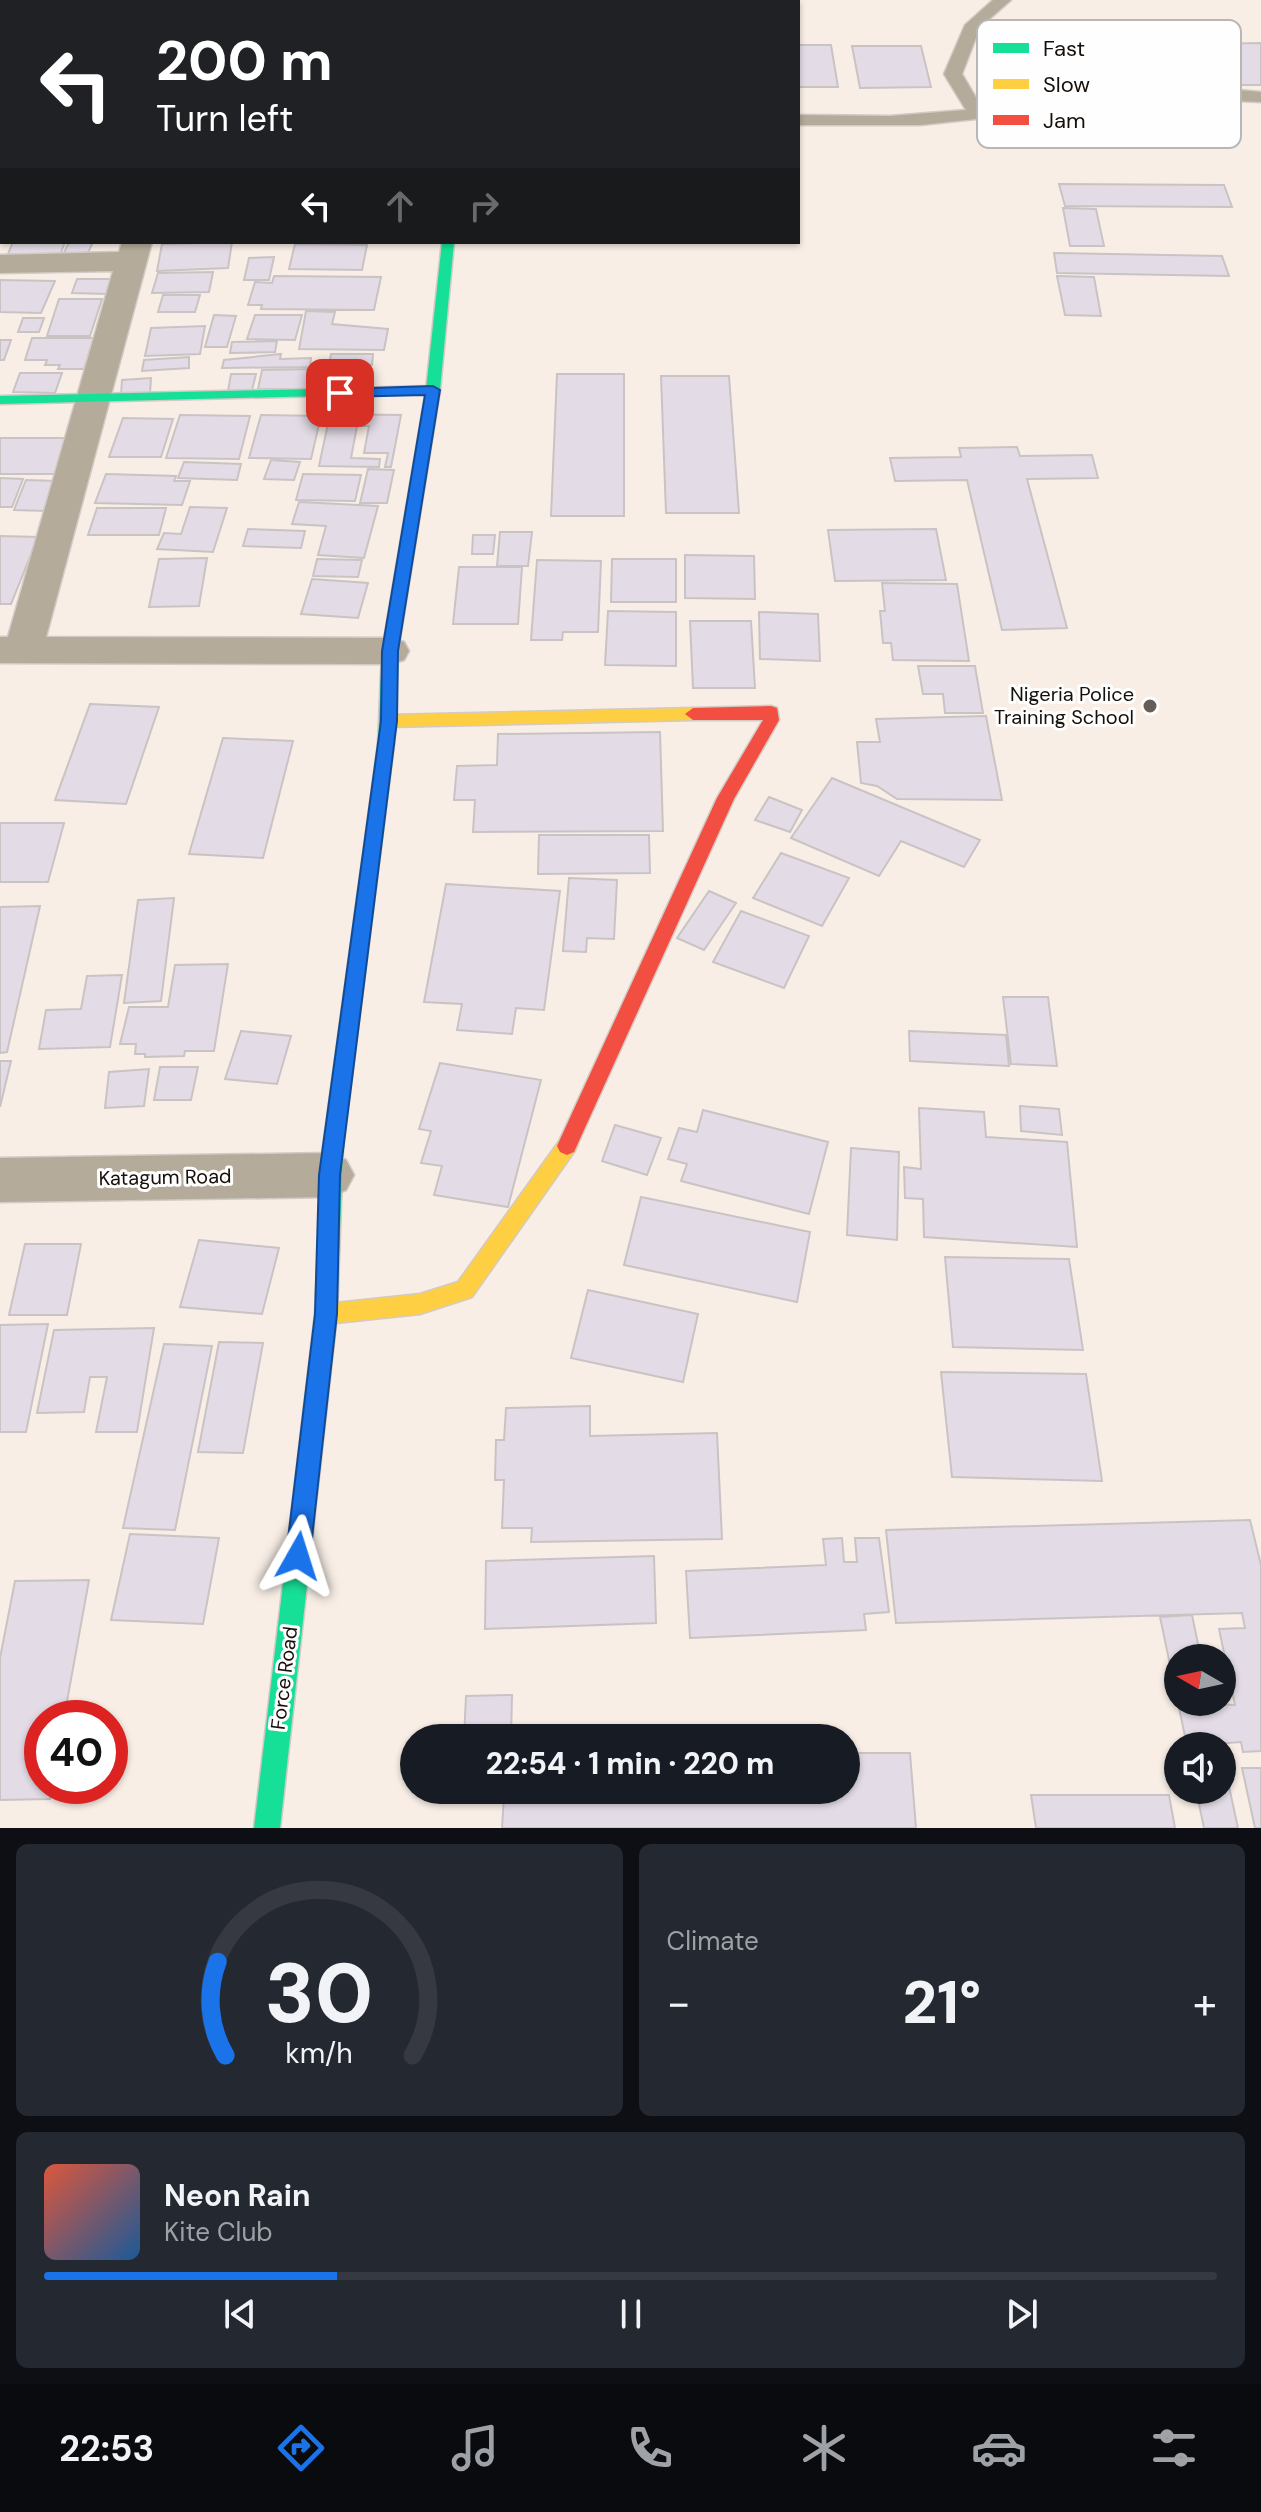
<!DOCTYPE html>
<html lang="en">
<head>
<meta charset="utf-8">
<style>
  body { margin:0; font-family:"DM Sans",sans-serif; background:#242831; color:#f1f3f6; height:100vh; display:flex; flex-direction:column; font-size:30px; white-space:nowrap }
  * { box-sizing:border-box; margin:0 }
  p { font-size:26px; color:#9ea1a6 }
  .icon { flex:none; width:44px; height:44px; fill:none; stroke:currentColor; stroke-width:2; stroke-linecap:round; stroke-linejoin:round }
  .map { position:relative; height:1828px; overflow:hidden }
  .details { display:flex; flex-direction:column; gap:16px; padding:16px; background:#0d0f14; flex:1 }
  .details>* { flex:none }
  .banner { position:absolute; left:0px; top:0px; width:800px; height:244px; box-shadow:0 2px 6px #0004; background:#202124; color:#fff; overflow:hidden }
  .needle { width:52px; rotate:279deg }
  .buttons { position:absolute; left:1164px; top:1644px; display:grid; gap:16px }
  .buttons a { display:grid; place-items:center; width:72px; height:72px; border-radius:50%; background:#171b24; box-shadow:0 2px 6px #0004; font-size:40px }
  .speed { position:absolute; left:24px; top:1700px; display:flex; gap:16px; font-size:40px; font-weight:700; text-align:center }
  .speed>* { display:grid; place-content:center; width:104px; height:104px; border-radius:50%; background:#171b24; box-shadow:0 2px 6px #0004; line-height:1 }
  .speed .limit { border:12px solid #d22; background:#fff; color:#111 }
  .pin { position:absolute; display:grid; place-items:center; width:68px; height:68px; color:#fff; margin:-34px; border-radius:16px; box-shadow:0 4px 12px #0006 }
  .me { position:absolute; width:88px; margin:-44px; rotate:6deg; stroke-linejoin:round; filter:drop-shadow(0 0 6px #0008) }
  .turn { display:flex; align-items:center; gap:28px; height:168px; padding:0 24px; font-size:36px }
  .turn .icon { width:104px; height:104px; stroke-width:2.5 }
  .turn b { display:block; font-size:56px; line-height:68px }
  .lanes { display:flex; align-items:center; height:76px; padding:0 24px; background:#0003; justify-content:center; gap:40px; direction:ltr }
  .lanes .off { opacity:.35 }
  .big { font-size:60px; font-weight:800; line-height:1.1 }
  .details .card { flex:1; display:flex; flex-direction:column; justify-content:center; gap:12px; min-width:0; padding:0 28px; border-radius:12px; background:#242831 }
  .details .dial { align-items:center; gap:0 }
  .dial svg { height:208px; overflow:visible; fill:none; stroke:#363941; stroke-width:7; stroke-linecap:round; text-anchor:middle }
  .dial text { fill:#f1f3f6; stroke:none }
  .song { display:flex; align-items:center; gap:24px }
  .cover { width:96px; height:96px; border-radius:12px; background:linear-gradient(135deg,hsl(10 70% 55%),hsl(210 70% 35%)) }
  .played { height:8px; border-radius:4px; background:linear-gradient(90deg,#1a73e8 25%,#363941 25%) }
  .keys { display:flex; justify-content:space-around; direction:ltr }
  .heat { display:flex; justify-content:space-between; align-items:center; font-size:44px; direction:ltr }
  .details .tiles { flex:1; display:grid; gap:16px; grid-template-columns:1fr 1fr }
  .card:last-child { grid-column:span 2 }
  .trip { position:absolute; left:400px; top:1724px; width:460px; height:80px; border-radius:40px; background:#171b24; box-shadow:0 2px 6px #0004; font-weight:800; line-height:80px; text-align:center }
  .dock { display:flex; height:128px; justify-content:space-around; align-items:center; background:#090b0e; color:#9ea1a6 }
  .dock .icon { width:56px; height:56px }
  .dock .current { color:#1a73e8 }
  .dock b { font-size:36px; color:#f1f3f6 }
  .map>svg:first-child { display:block }
</style>
</head>
<body>
<div class="map">
<svg width="1261" height="1828" viewBox="0 0 1261 1828">
  <rect width="100%" height="100%" fill="#f8eee6"/>
  <!-- building -->
  <path fill="#e3dce6" stroke="#c9c3c4" stroke-width="2" d="M1261,43V85H1227L1208,44Z
    M798,45H831L838,87H798Z
    M852,46H921L931,87L860,88Z
    M1059,184L1224,185L1232,207L1065,206Z
    M1063,208L1096,209L1104,246H1070Z
    M13,242H65L60,255L8,254Z
    M69,242H93L87,255H63Z
    M232,242L228,268L157,271L162,244Z
    M295,244L367,245L362,270L289,269Z
    M1054,253L1222,256L1229,276L1057,273Z
    M274,257L269,280H244L249,258Z
    M213,272L209,292L152,293L158,273Z
    M274,276L381,277L374,310L261,309L262,305H248L255,282L272,283Z
    M1057,276L1094,277L1101,316L1065,315Z
    M77,279H113L108,294L72,293Z
    M0,280L55,281L41,313L0,312Z
    M163,295H200L195,312H158Z
    M59,299H102L90,336H47Z
    M306,311L335,312L332,324L388,329L384,350L299,349Z
    M214,315L236,316L227,347H205Z
    M255,315H302L295,340L247,339Z
    M23,318H44L39,332H18Z
    M205,326L200,354L145,356L151,328Z
    M32,338H94L84,369H58L60,365H45L47,360H25Z
    M0,340H11L4,360H0Z
    M277,341L275,352L230,353L232,342Z
    M281,354L280,359L311,358L310,367L222,368L224,360Z
    M331,354H373L372,365H329Z
    M189,357V368L142,371L144,360Z
    M318,369L314,389H258L262,370Z
    M20,373H62L55,393L13,392Z
    M231,374H256L252,390L228,391Z
    M557,374H624V516H551Z
    M661,376H729L739,513H666Z
    M151,378L150,393L121,395L122,380Z
    M330,414L401,415L391,467H385L388,453H364L369,426H357L351,458L380,459L379,467L319,466Z
    M180,415L250,416L239,459L166,458Z
    M261,415L321,416L311,459L249,458Z
    M123,418L173,419L161,457H109Z
    M0,438H69L58,474H0Z
    M1017,447L1020,456L1092,455L1098,478L1027,479L1067,628L1002,630L967,480L895,481L890,458L961,457L959,448Z
    M271,460L300,462L294,480L264,479Z
    M184,462L241,464L237,480L178,478Z
    M368,469L394,470L387,503H360Z
    M106,474L176,476L174,481H190L182,505L95,503Z
    M303,474L361,475L355,501L296,500Z
    M0,478L23,479L12,507H0Z
    M26,480L57,481L46,511L14,510Z
    M299,502L378,506L364,558L318,555L326,526L292,524Z
    M190,507L227,508L213,552L157,549L164,533L181,534Z
    M97,508H166L159,535H88Z
    M248,529L305,531L301,548L243,546Z
    M936,529L946,580L835,581L828,530Z
    M500,532H532L528,566H497Z
    M473,535H495L493,554H472Z
    M0,536L38,537L11,604H0Z
    M685,555L754,556L755,599L685,598Z
    M207,558L199,606L149,607L159,559Z
    M317,559L362,560L358,577L313,576Z
    M612,559H676V602H611Z
    M537,560L601,561L598,632H563L562,640H531Z
    M459,567H522L518,624H453Z
    M312,579L368,583L358,618L301,614Z
    M882,583L957,584L969,661L893,660L891,643H883L880,611H885Z
    M608,611L676,612V666L605,665Z
    M759,612L818,614L820,661L760,659Z
    M690,621H751L755,688H693Z
    M918,666H975L983,713H945L943,694H923Z
    M90,704L159,707L126,804L55,800Z
    M986,716L1002,800L897,799L877,786L861,783L857,742H880L876,719Z
    M660,732L663,831L473,832L475,800H454L457,766L497,765L498,734Z
    M223,738L293,741L263,858L189,854Z
    M832,778L980,840L964,867L901,841L879,876L791,838Z
    M769,797L802,810L790,832L755,820Z
    M0,823H64L48,882H0Z
    M539,835H649L650,873L538,874Z
    M781,853L849,878L822,926L753,898Z
    M569,878L617,880L614,939L587,938L586,952L563,951Z
    M446,884L560,891L544,1010L516,1008L512,1034L457,1030L462,1004L424,1002Z
    M709,891L736,903L704,950L677,938Z
    M174,898L161,1001L124,1003L138,900Z
    M40,906L7,1052L0,1053V907Z
    M741,911L809,936L784,988L713,962Z
    M228,964L214,1051H185L184,1056L145,1057V1054H135L136,1044H120L129,1007H168L175,965Z
    M122,975L110,1047L39,1049L46,1010L81,1009L87,976Z
    M1003,997H1048L1057,1066L1011,1064Z
    M241,1031L291,1036L277,1084L225,1079Z
    M909,1031L1006,1035L1009,1066L910,1061Z
    M0,1061H11L0,1107Z
    M440,1063L541,1080L508,1207L434,1195L442,1166L421,1163L431,1131L419,1129Z
    M160,1067H198L191,1100H154Z
    M149,1069L144,1106L105,1108L109,1072Z
    M1020,1106L1059,1109L1062,1135L1021,1131Z
    M919,1108L984,1112L986,1137L1067,1142L1077,1247L924,1237L923,1199L905,1198L904,1167L921,1169Z
    M703,1110L828,1142L809,1214L681,1181L687,1164L668,1159L679,1128L697,1132Z
    M615,1125L661,1138L647,1175L602,1161Z
    M851,1148L899,1152L897,1240L847,1235Z
    M641,1197L810,1232L797,1302L624,1265Z
    M199,1240L279,1248L262,1314L180,1307Z
    M25,1244H81L67,1315H9Z
    M945,1257L1069,1259L1083,1350L953,1347Z
    M588,1290L698,1314L683,1382L571,1358Z
    M48,1324L26,1432H0V1325Z
    M154,1328L137,1432H96L107,1377H90L84,1412L37,1413L54,1330Z
    M219,1342L263,1343L243,1453L198,1452Z
    M164,1344L212,1346L175,1530L123,1528Z
    M941,1372L1086,1374L1102,1481L952,1477Z
    M590,1406V1436L717,1433L722,1539L531,1542L532,1528H502L504,1480H495L496,1440H504L506,1408Z
    M1250,1520L1261,1565V1751L1243,1752L1241,1742L1187,1746L1160,1617L1192,1615L1201,1658H1178V1702L1235,1705L1219,1629L1245,1628L1242,1613L896,1623L886,1530Z
    M130,1534L219,1538L203,1624L111,1620Z
    M842,1538L844,1562H857L855,1538H879L889,1612L864,1614L866,1630L690,1638L686,1571L826,1565L823,1539Z
    M654,1556L656,1623L485,1629L486,1561Z
    M89,1580L64,1718H42V1786H53L50,1799L0,1800V1658L15,1581Z
    M512,1695L511,1738H464L466,1696Z
    M846,1753H910L916,1828H502L504,1795H461V1790H846Z
    M1222,1754L1238,1828H1204L1196,1790H1222Z
    M1242,1768H1261V1828H1255Z
    M1031,1795H1169L1175,1828H1036Z"/>
  <g fill="none" stroke-linecap="round" stroke-linejoin="round">
    <defs>
      <path id="lane" d="M993,0H1011L980,27L962,74L982,108L1131,90L1216,88L1261,92V102L1173,98L920,125H798V115L890,116L966,110L944,74L965,25Z"/>
      <path id="street" d="M9,0H35L8,2Z
        M464,0H490V2H464Z
        M2,28V47L0,48V29Z
        M0,116H2V132H0Z
        M122,242H152L46,637L390,638L404,642L409,651L404,660L390,664L0,663V637H8L113,271L0,273V255L119,252Z
        M329,1153L346,1160L354,1175L346,1190L329,1197L0,1202V1158Z"/>
      <path id="fast" d="M442,242H454L440,390L398,651L394,744L386,750L378,744L382,651L426,390Z
        M316,389L321,390V396L0,404V396Z
        M333,1138L340,1141L343,1147L337,1314L280,1828H254L315,1314L323,1147L326,1141Z"/>
      <path id="slow" d="M433,386L440,390L438,393L316,397L309,393L316,389Z
        M693,708L701,714L693,720L389,727L381,721L389,715Z
        M386,738L394,744L343,1147L340,1153L333,1156L326,1153L323,1147L378,744Z
        M567,1137L574,1140L577,1146L574,1152L472,1297L420,1314L326,1324L318,1321L315,1314L318,1307L326,1304L420,1294L458,1282L560,1140Z"/>
      <path id="jam" d="M771,706L777,708L779,720L734,799L574,1152L567,1155L560,1152L557,1146L717,798L763,720H693L685,714L693,708Z"/>
    </defs>
    <!-- lane casing -->
    <use href="#lane" stroke="#d2cac4" stroke-width="3"/>
    <!-- street casing -->
    <use href="#street" stroke="#d2cac4" stroke-width="3"/>
    <!-- fast casing -->
    <use href="#fast" stroke="#d2cac4" stroke-width="3"/>
    <!-- slow casing -->
    <use href="#slow" stroke="#d2cac4" stroke-width="3"/>
    <!-- jam casing -->
    <use href="#jam" stroke="#d2cac4" stroke-width="3"/>
    <!-- lane -->
    <use href="#lane" fill="#b4ab9a" fill-rule="evenodd"/>
    <!-- street -->
    <use href="#street" fill="#b4ab9a" fill-rule="evenodd"/>
    <!-- fast -->
    <use href="#fast" fill="#16e098" fill-rule="evenodd"/>
    <!-- slow -->
    <use href="#slow" fill="#ffcf43" fill-rule="evenodd"/>
    <!-- jam -->
    <use href="#jam" fill="#f24e42" fill-rule="evenodd"/>
  </g>
  <!-- route -->
  <path fill="#1a73e8" stroke="#114b97" stroke-width="2" d="M433,386L440,390L398,651L397,721L340,1175L337,1314L310,1556L307,1565L298,1568L290,1565L286,1556L315,1314L319,1175L381,721L382,651L425,395L340,397L333,393L340,389Z"/>
  <!-- markers -->
  <circle fill="#665e57" stroke="#fefefe" stroke-width="3" cx="1150" cy="706" r="8"/>
  <g text-anchor="middle" dominant-baseline="central" stroke-width="6" stroke-linejoin="round" paint-order="stroke">
    <!-- poi labels -->
    <g font-size="20" fill="#17100a" stroke="#fefefe" text-anchor="end">
      <text x="1134" y="694">Nigeria Police<tspan x="1134" dy="23">Training School</tspan></text>
    </g>
    <!-- street labels -->
    <g font-size="20" fill="#17100a" stroke="#fefefe">
      <text transform="translate(165 1177) rotate(-1)">Katagum Road</text>
      <text transform="translate(284 1678) rotate(-83)">Force Road</text>
    </g>
  </g>
  <!-- legend -->
  <rect x="977" y="20" width="264" height="128" rx="12" fill="#fefefe" stroke="#b9b7b5" stroke-width="2"/>
  <rect x="993" y="43" width="36" height="10" fill="#16e098"/>
  <rect x="993" y="79" width="36" height="10" fill="#ffcf43"/>
  <rect x="993" y="115" width="36" height="10" fill="#f24e42"/>
  <g font-size="22" fill="#17100a">
    <text x="1043" y="56">Fast</text>
    <text x="1043" y="92">Slow</text>
    <text x="1043" y="128">Jam</text>
  </g>
</svg>
<div class="buttons">
<a><svg class="needle" viewBox="-14 -14 28 28"><path d="M0-13l5 13h-10z" fill="#e53935"/><path d="M0 13l5-13h-10z" fill="#9ea1a6"/></svg></a>
<a><svg class="icon" aria-label="sound" viewBox="0 0 24 24"><path d="M4 9h4l5-4v14l-5-4H4zM17 9q2 3 0 6"/></svg></a>
</div>
<div class="speed"><div class="limit">40</div></div>
<div class="pin" style="left:340px;top:393px;background:#d93025"><svg class="icon" aria-label="arrive" viewBox="0 0 24 24"><path d="M6 21V4h12l-3 4 3 4H6"/></svg></div>
<svg class="me" style="left:298px;top:1556px" viewBox="-20 -20 40 40"><path d="M0-17L14 15 0 8-14 15z" fill="#1a73e8" stroke="#fff" stroke-width="4"/></svg>
<div class="trip">22:54 · 1 min · 220 m</div>
<div class="banner">
<div class="turn"><svg class="icon" aria-label="left" viewBox="0 0 24 24"><path d="M17 20v-9H6M10 6l-5 5 5 5"/></svg><div><b>200 m</b>Turn left</div></div>
<div class="lanes"><svg class="icon" aria-label="left" viewBox="0 0 24 24"><path d="M17 20v-9H6M10 6l-5 5 5 5"/></svg><svg class="icon off" aria-label="ahead" viewBox="0 0 24 24"><path d="M12 20V5M6 11l6-6 6 6"/></svg><svg class="icon off" aria-label="right" viewBox="0 0 24 24"><path d="M7 20v-9h11M14 6l5 5-5 5"/></svg></div>
</div>
</div>
<section class="details">
<div class="tiles">
<div class="card dial"><svg viewBox="0 0 100 80">
<path d="M14 69A42 42 0 1 1 86 69"/>
<path d="M14 69A42 42 0 0 1 11 33" stroke="#1a73e8"/>
<text x="50" y="56" font-size="32" font-weight="700">30</text>
<text x="50" y="72" font-size="11">km/h</text>
</svg></div>
<div class="card"><p>Climate</p>
<div class="heat"><a>−</a><b class="big">21°</b><a>+</a></div>
</div>
<div class="card">
<div class="song"><i class="cover"></i><div><b>Neon Rain</b><p>Kite Club</p></div></div>
<div class="played"></div>
<div class="keys"><svg class="icon" aria-label="previous" viewBox="0 0 24 24"><path d="M18 5L8 12l10 7zM5 5v14"/></svg><svg class="icon" aria-label="pause" viewBox="0 0 24 24"><path d="M8 5v14M16 5v14"/></svg><svg class="icon" aria-label="next" viewBox="0 0 24 24"><path d="M6 5l10 7-10 7zM19 5v14"/></svg></div>
</div>
</div>
</section>
<nav class="dock">
<b>22:53</b>
<svg class="icon current" aria-label="directions" viewBox="0 0 24 24"><path d="M12 3l9 9-9 9-9-9zM9 14v-3h6M13 9l2 2-2 2"/></svg>
<svg class="icon" aria-label="music" viewBox="0 0 24 24"><path d="M9 18V5l10-2v13"/><circle cx="6" cy="18" r="3"/><circle cx="16" cy="16" r="3"/></svg>
<svg class="icon" aria-label="phone" viewBox="0 0 24 24"><path d="M5 4h4l2 5-3 2q2 4 5 5l2-3 5 2v4C11 20 4 13 5 4z"/></svg>
<svg class="icon" aria-label="climate" viewBox="0 0 24 24"><path d="M12 3v18M4 7l16 10M4 17L20 7"/></svg>
<svg class="icon" aria-label="car" viewBox="0 0 24 24"><path d="M5 17H2v-5l4-1 3-4h7l3 4 3 1v5h-3M9 17h6M6 11h13"/><circle cx="7" cy="17" r="2"/><circle cx="17" cy="17" r="2"/></svg>
<svg class="icon" aria-label="filters" viewBox="0 0 24 24"><path d="M4 7h16M4 17h16"/><circle cx="9" cy="7" r="2"/><circle cx="15" cy="17" r="2"/></svg>
</nav>
</body>
</html>
